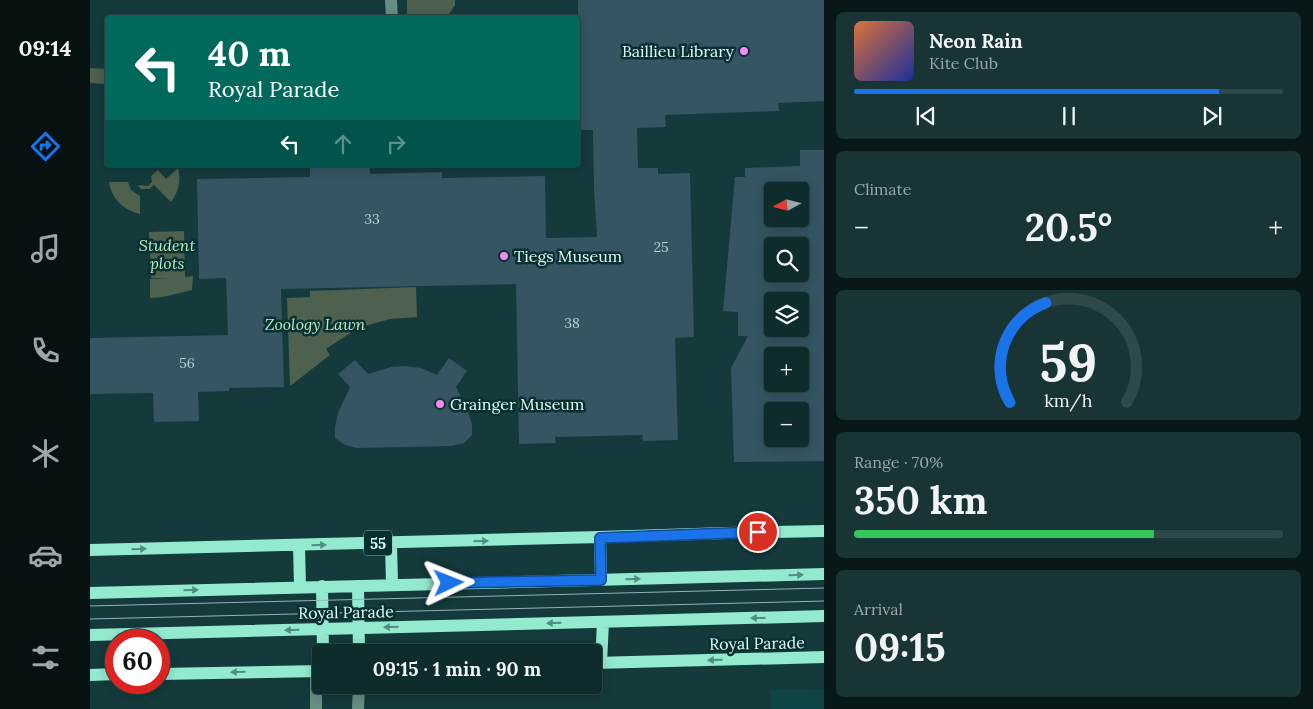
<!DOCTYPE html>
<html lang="en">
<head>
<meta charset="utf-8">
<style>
  body { margin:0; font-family:Lora,serif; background:#183435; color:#f1f3f6; height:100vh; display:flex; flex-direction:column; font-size:19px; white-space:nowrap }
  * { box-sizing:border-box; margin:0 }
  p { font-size:16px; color:#9ba7aa }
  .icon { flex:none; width:28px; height:28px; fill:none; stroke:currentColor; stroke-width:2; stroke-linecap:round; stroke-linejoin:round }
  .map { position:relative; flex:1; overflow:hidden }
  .drawer { display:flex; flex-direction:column; gap:12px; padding:12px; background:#081819; width:489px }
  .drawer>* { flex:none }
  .banner { position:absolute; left:15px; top:15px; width:475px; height:152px; border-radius:5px; box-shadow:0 2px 12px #0003,0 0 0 1px #2f4849; background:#00695c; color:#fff; overflow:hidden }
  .needle { width:32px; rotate:263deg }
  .fabs { position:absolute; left:674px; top:182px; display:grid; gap:10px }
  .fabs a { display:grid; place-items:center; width:45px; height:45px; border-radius:5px; background:#0f2c2d; box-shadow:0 2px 12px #0003,0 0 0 1px #2f4849; font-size:25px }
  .speed { position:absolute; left:15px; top:629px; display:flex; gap:10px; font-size:25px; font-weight:700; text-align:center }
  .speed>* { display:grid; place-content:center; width:65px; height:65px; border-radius:50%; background:#0f2c2d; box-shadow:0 2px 12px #0003,0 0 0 1px #2f4849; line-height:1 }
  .speed .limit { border:8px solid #d22; background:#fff; color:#111 }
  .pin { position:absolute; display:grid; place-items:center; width:42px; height:42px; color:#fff; margin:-21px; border:2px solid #fff; border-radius:50%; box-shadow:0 1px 5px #0007 }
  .me { position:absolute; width:55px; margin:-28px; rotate:88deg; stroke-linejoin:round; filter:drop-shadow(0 0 4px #0008) }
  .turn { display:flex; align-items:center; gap:18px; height:105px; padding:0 20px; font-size:22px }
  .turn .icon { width:65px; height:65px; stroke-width:2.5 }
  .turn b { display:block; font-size:35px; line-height:42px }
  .lanes { display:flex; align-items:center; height:48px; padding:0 20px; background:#0003; justify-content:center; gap:25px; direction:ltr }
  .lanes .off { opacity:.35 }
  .big { font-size:38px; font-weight:700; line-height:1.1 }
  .drawer .card { flex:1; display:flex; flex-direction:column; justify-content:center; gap:8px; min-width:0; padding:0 18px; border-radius:8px; background:#183435 }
  .drawer .dial { align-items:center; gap:0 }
  .dial svg { height:130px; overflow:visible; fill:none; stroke:#2f4849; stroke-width:7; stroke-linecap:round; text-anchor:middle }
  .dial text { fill:#f1f3f6; stroke:none }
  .song { display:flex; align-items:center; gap:15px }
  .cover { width:60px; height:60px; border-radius:8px; background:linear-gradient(135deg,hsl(20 70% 55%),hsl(230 70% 35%)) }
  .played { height:5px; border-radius:2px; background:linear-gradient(90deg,#1a73e8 85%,#2f4849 85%) }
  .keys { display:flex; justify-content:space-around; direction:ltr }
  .heat { display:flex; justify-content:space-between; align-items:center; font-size:28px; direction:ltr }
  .charge { height:8px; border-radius:4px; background:linear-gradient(90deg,#34c759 70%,#2f4849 0) }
  .trip { position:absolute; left:222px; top:644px; width:290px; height:50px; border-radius:5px; background:#0f2c2d; box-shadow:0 2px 12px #0003,0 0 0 1px #2f4849; font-weight:700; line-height:50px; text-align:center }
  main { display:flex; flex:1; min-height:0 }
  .dock { display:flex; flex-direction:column; width:90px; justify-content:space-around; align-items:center; background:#061212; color:#9ba7aa }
  .dock .icon { width:35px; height:35px }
  .dock .on { color:#1a73e8 }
  .dock b { font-size:22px; color:#f1f3f6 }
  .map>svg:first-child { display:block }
</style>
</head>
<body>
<main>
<nav class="dock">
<b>09:14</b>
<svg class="icon on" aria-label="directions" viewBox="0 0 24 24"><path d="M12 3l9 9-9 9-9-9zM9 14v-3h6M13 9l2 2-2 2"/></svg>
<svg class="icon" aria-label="music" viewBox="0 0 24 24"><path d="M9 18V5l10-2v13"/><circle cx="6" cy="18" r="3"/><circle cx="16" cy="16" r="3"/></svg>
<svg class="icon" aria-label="phone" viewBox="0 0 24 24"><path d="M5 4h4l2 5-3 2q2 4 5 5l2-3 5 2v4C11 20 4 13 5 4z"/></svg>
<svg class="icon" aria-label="climate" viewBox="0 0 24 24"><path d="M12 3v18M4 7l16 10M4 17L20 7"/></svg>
<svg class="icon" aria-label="car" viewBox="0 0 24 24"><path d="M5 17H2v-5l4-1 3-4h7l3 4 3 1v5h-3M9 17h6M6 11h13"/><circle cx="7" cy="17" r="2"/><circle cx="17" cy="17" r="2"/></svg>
<svg class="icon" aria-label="filters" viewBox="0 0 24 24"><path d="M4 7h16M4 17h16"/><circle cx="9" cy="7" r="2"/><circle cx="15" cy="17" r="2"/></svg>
</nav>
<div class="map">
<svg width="735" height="709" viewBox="0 0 735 709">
  <rect width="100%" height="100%" fill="#143a3c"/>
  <!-- built -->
  <path fill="#104546" d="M681,689L734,690V709H681Z"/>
  <!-- green -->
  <path fill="#4d614e" d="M317,0H365V5L357,17H317Z
    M0,68L17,69V84L0,83Z
    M88,168C91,181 89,191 81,202L64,185L59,189H51L48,186L50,185L58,186L62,182L61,176L68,170L76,179Z
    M19,182H38L41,190L50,196V214C34,210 22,200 19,182Z
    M94,231L95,277L103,276L102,290L73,297L60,298V279L77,278H61L59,232Z
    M326,287L327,317L300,319L268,328L236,349L240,355L200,386L197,298L220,297V291Z"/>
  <!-- building -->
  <path fill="#345561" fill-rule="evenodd" d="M488,0H735V101L688,103L689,111L575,115L576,127L547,128L548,168H568V174L600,173L604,337L585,338L588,440L553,441L552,435L465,437L466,443L429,444L426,284L191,289L194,387L139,388V391L108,392L109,421L64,422L63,393L0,394V338L138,335L136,278L109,279L107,179L220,177V165H280V174L352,172V178L455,176L456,238L507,237L504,190L503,130H488Z
    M710,150H735V461L644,462L641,368L658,336H648V312L633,311L645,177H655V168L710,166ZM682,191H710V219H682ZM682,246H710V274H682ZM682,301H710V329H682ZM682,356H710V384H682ZM682,411H710V439H682Z
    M359,358L377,371L366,387L377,409L382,424V435L374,443L362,446L267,448L255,445L245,438V427L248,413L260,387L248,374L265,360L278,374L301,367L315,366L331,368L347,375Z"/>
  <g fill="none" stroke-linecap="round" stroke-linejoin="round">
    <!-- minor -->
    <path stroke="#678f81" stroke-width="12" d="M301,0L302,18
      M226,709V671
      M268,709L269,685"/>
    <!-- major -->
    <path stroke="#94eacf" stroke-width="12" d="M510,537L511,579
      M301,543L302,585
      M209,545L210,587
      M0,550L510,537L636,533L735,531
      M232,586L233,652
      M268,586L269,652
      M0,593L735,574
      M0,635L735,616
      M504,663L735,657
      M511,663L513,622
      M69,674L231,671
      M0,675L26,674"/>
    <!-- tram -->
    <path stroke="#97b1b3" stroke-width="1" d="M0,606L735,588
      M0,619L735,601"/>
  </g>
  <!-- one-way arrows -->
  <defs><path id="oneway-solid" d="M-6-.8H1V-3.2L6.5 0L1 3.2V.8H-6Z" transform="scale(1.25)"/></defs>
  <g fill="#4e8d80">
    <use href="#oneway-solid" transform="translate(391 541) rotate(-2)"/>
    <use href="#oneway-solid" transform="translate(229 545) rotate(-2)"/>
    <use href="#oneway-solid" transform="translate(49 549) rotate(-1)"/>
    <use href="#oneway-solid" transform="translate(706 575) rotate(-1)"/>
    <use href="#oneway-solid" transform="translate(543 579) rotate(-1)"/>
    <use href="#oneway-solid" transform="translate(101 590) rotate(-1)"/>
    <use href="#oneway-solid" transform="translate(668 618) rotate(179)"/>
    <use href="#oneway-solid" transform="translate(464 623) rotate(179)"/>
    <use href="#oneway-solid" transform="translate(301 627) rotate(179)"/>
    <use href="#oneway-solid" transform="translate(202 630) rotate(179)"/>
    <use href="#oneway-solid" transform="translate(625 660) rotate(178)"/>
    <use href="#oneway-solid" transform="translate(148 672) rotate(179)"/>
  </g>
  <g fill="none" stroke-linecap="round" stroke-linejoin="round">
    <defs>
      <path id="route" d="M359,583L511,580L510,538L668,532"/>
    </defs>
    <!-- route casing -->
    <use href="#route" stroke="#114b97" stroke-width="12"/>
    <!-- route -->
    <use href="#route" stroke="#1a73e8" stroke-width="9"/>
  </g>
  <!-- markers -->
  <g fill="#f28af3" stroke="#073031" stroke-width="2">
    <circle cx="654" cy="51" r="5"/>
    <circle cx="414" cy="256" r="5"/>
    <circle cx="350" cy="404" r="5"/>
  </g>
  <g text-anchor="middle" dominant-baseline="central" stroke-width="5" stroke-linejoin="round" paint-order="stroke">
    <!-- number labels -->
    <g font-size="14" fill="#b9d0d4">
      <text x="282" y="219">33</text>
      <text x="571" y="247">25</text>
      <text x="482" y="323">38</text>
      <text x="97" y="363">56</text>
    </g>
    <!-- shield labels -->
    <rect fill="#073031" stroke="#a2bdbe" stroke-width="1" x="274" y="530.5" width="28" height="25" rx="4"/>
    <g font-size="15" font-weight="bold" fill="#e5f9fa">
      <text x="288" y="543">55</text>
    </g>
    <!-- poi labels -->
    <g font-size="16" fill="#e5f9fa" stroke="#073031" text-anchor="start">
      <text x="644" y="51" text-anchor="end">Baillieu Library</text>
      <text x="424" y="256">Tiegs Museum</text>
      <text x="360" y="404">Grainger Museum</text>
    </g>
    <!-- park labels -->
    <g font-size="16" font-style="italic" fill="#bbeabe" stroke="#073031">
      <text x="77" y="245">Student<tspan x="77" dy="18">plots</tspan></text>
      <text x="225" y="324">Zoology Lawn</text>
    </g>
    <!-- street labels -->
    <g font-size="16" fill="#e5f9fa" stroke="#073031">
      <text transform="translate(256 612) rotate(-1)">Royal Parade</text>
      <text transform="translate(667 643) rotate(-1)">Royal Parade</text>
    </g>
  </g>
</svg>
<div class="fabs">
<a><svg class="needle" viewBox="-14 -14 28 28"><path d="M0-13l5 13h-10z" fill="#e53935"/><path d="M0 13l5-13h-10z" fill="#9ba7aa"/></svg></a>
<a><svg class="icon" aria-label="search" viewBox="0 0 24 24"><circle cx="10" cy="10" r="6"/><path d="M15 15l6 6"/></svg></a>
<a><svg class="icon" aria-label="layers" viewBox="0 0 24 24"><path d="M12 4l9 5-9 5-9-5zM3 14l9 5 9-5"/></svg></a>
<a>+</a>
<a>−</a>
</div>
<div class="speed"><div class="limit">60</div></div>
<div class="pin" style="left:668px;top:532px;background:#d93025"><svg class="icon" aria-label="arrive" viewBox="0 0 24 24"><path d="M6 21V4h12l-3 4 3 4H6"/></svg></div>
<svg class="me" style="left:359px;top:583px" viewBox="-20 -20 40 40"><path d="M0-17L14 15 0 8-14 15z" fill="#1a73e8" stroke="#fff" stroke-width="4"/></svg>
<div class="trip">09:15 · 1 min · 90 m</div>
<div class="banner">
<div class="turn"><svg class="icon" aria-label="left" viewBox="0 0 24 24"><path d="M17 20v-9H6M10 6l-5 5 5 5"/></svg><div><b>40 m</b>Royal Parade</div></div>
<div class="lanes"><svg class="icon" aria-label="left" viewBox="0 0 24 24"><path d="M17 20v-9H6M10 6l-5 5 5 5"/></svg><svg class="icon off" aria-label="ahead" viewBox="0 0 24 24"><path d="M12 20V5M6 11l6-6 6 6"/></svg><svg class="icon off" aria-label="right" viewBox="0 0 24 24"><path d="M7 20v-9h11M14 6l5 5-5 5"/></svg></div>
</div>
</div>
<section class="drawer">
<div class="card">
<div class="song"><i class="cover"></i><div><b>Neon Rain</b><p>Kite Club</p></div></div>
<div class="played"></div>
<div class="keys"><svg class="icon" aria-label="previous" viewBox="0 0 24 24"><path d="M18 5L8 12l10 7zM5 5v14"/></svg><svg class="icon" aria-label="pause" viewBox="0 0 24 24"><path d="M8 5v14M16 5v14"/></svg><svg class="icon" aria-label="next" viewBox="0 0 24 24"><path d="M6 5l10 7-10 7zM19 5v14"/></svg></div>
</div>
<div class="card"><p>Climate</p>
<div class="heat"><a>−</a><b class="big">20.5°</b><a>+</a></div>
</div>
<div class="card dial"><svg viewBox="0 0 100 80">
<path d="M14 69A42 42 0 1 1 86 69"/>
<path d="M14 69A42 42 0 0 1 36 8" stroke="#1a73e8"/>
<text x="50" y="56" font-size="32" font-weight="700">59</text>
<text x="50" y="72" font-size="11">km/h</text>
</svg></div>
<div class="card"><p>Range · 70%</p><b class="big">350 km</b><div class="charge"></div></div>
<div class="card"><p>Arrival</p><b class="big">09:15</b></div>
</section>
</main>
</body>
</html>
